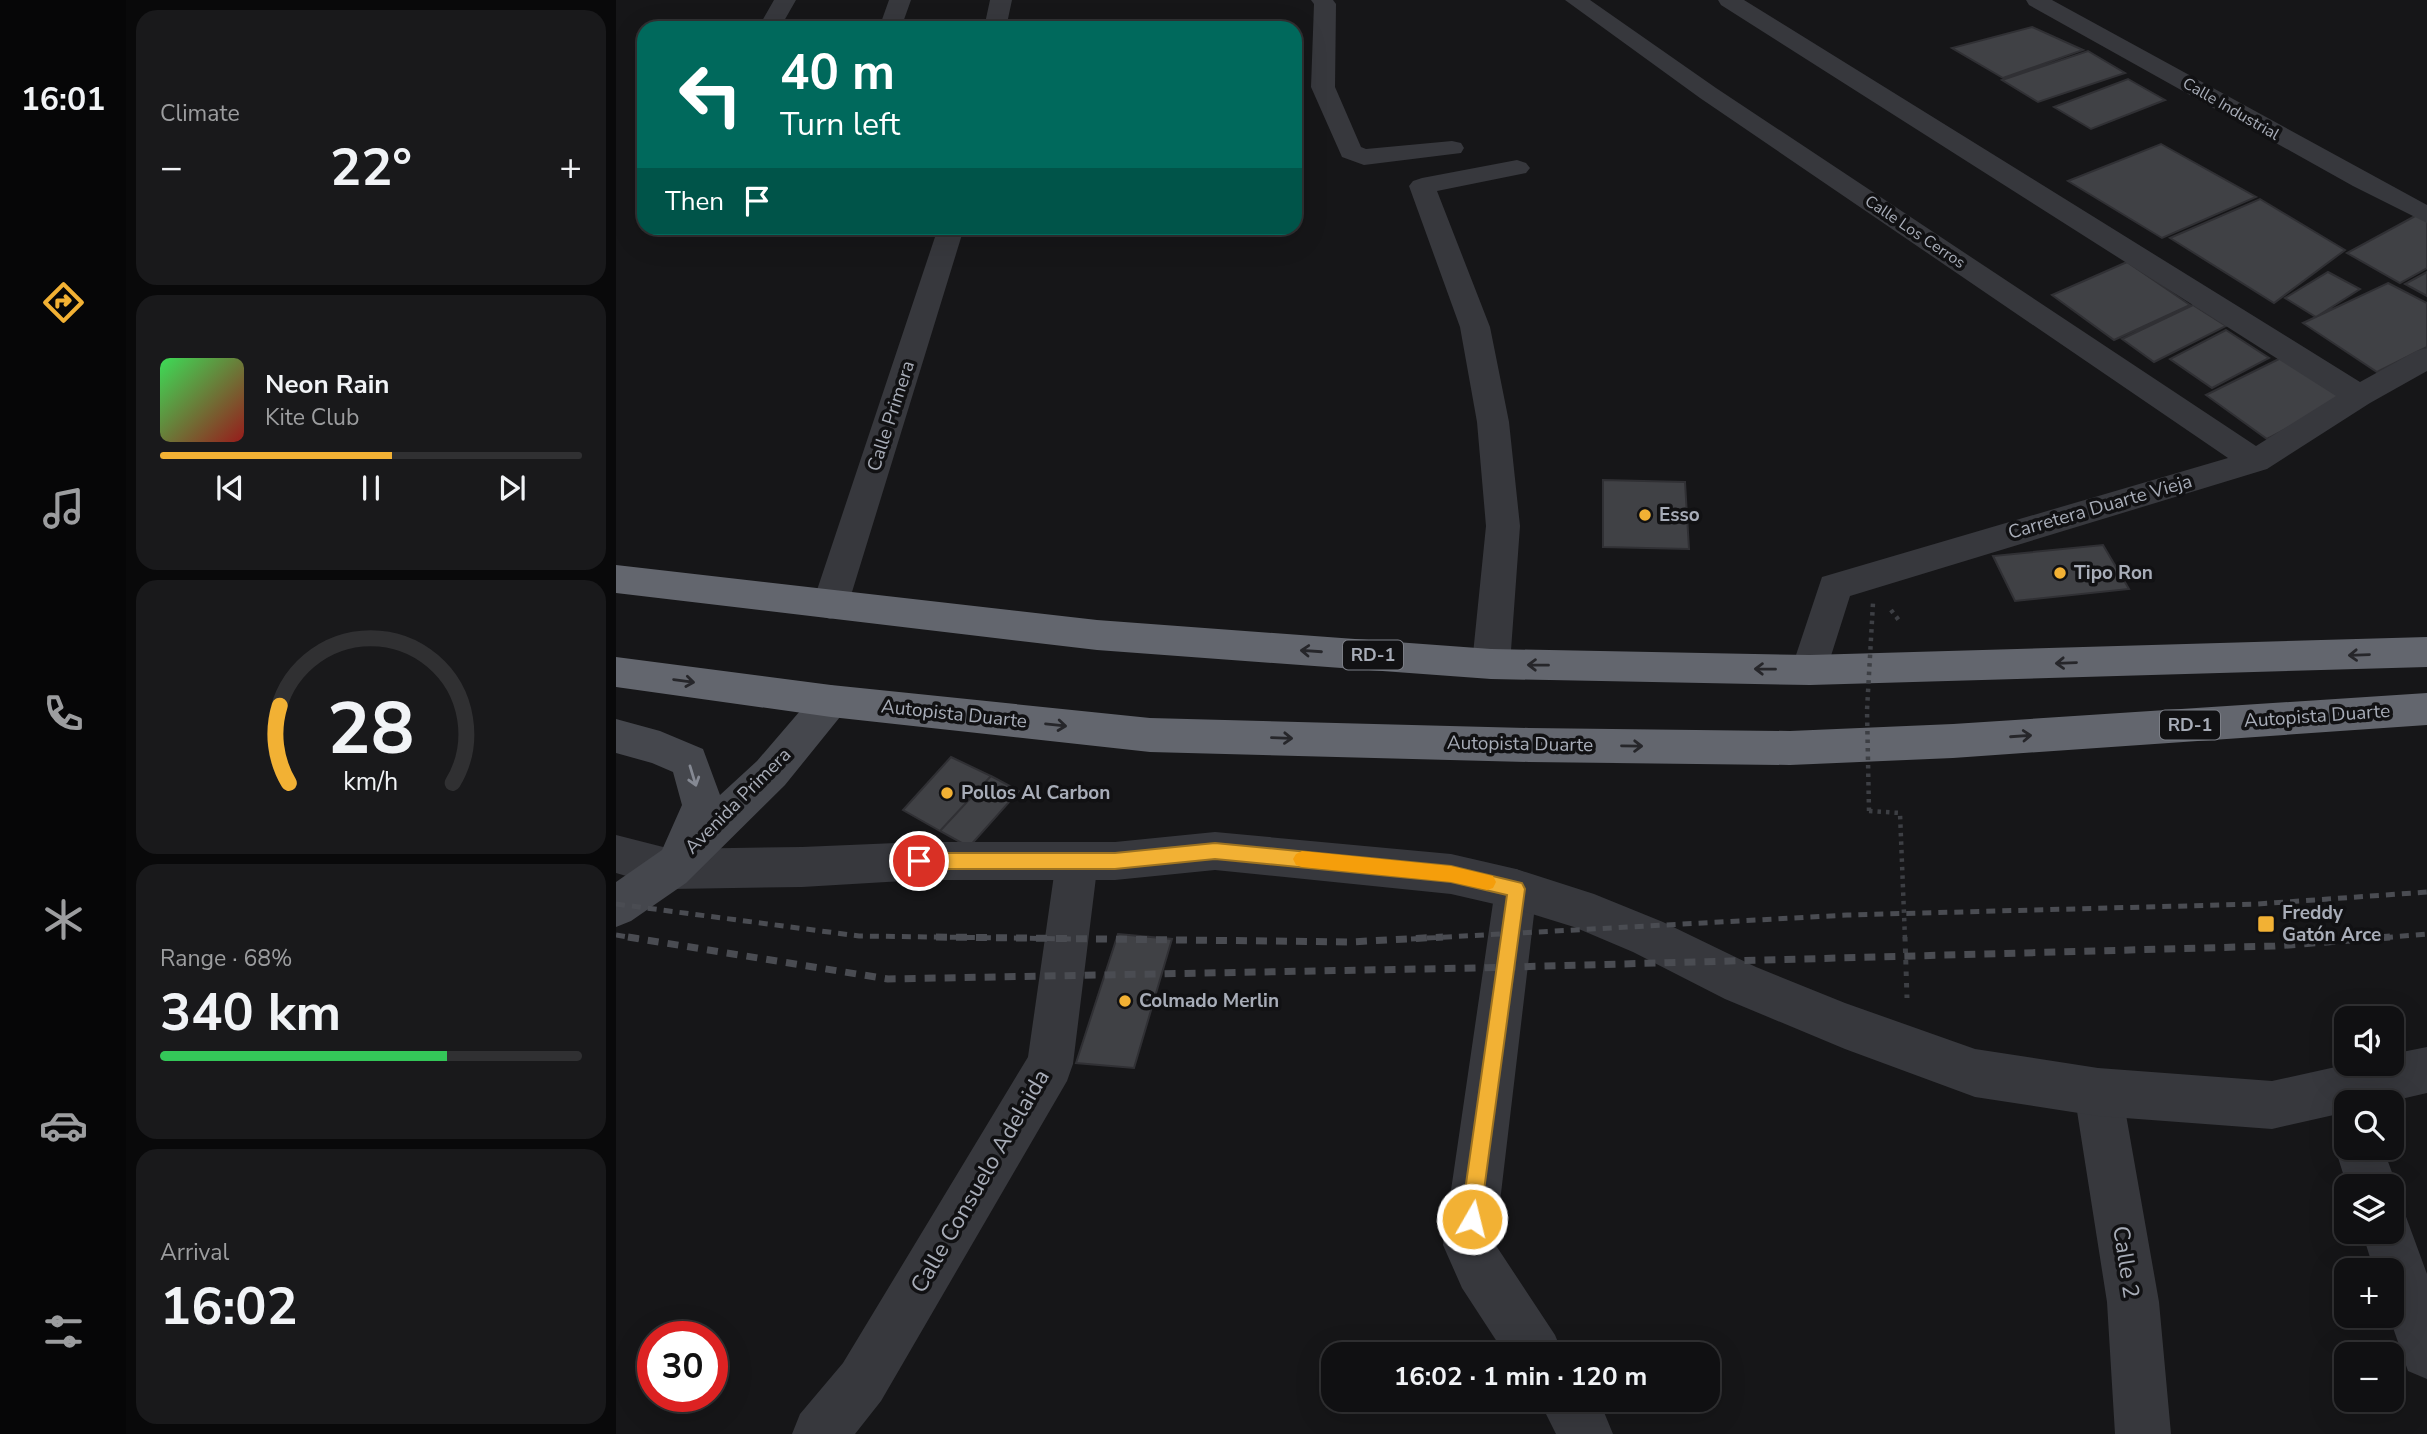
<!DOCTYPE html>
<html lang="en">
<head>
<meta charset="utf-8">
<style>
  body { margin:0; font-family:"Nunito Sans",sans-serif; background:#19191b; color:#f1f3f6; height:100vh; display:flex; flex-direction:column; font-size:26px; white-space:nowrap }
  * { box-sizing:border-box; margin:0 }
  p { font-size:23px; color:#9c9d9f }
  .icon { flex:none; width:38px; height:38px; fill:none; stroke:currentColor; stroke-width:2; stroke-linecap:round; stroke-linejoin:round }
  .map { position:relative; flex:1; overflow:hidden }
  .panel { display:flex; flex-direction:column; gap:10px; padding:10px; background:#09090a; width:490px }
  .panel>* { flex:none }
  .hud { position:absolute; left:21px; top:21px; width:665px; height:214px; border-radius:21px; box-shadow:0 7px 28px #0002,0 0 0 2px #303032; background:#00695c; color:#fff; overflow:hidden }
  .tools { position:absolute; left:1718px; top:1006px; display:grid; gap:14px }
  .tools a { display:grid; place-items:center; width:70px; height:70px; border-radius:14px; background:#101012; box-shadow:0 7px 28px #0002,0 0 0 2px #303032; font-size:35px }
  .speed { position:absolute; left:21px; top:1321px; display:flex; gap:14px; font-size:35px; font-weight:700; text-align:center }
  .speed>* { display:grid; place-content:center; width:91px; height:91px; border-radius:50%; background:#101012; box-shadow:0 7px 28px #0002,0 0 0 2px #303032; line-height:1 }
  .speed .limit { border:10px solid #d22; background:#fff; color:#111 }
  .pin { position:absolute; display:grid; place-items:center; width:60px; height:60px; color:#fff; margin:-30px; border:4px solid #fff; border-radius:50%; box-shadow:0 2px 7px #0007 }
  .me { position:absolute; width:77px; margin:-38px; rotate:8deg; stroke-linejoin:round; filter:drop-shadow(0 0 5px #0008) }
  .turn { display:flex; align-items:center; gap:24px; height:147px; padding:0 28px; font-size:32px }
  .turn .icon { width:91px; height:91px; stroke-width:2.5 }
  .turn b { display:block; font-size:49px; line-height:60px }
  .then { display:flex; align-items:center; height:66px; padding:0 28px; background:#0003; gap:14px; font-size:26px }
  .big { font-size:52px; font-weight:700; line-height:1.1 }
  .panel .widget { flex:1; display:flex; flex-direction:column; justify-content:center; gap:10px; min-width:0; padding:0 24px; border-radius:21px; background:#19191b }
  .panel .dial { align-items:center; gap:0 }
  .dial svg { height:182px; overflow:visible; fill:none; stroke:#303032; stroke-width:7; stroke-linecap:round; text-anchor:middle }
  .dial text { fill:#f1f3f6; stroke:none }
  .song { display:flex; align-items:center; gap:21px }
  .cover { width:84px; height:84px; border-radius:10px; background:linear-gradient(135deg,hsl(130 70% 55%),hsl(0 70% 35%)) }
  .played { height:7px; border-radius:4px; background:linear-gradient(90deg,#f2b134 55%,#303032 55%) }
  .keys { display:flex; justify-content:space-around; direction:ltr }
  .heat { display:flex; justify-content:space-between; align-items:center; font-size:38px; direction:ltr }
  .charge { height:10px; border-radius:5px; background:linear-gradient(90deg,#34c759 68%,#303032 0) }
  .trip { position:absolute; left:705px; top:1342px; width:399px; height:70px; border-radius:21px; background:#101012; box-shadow:0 7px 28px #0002,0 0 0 2px #303032; font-weight:700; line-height:70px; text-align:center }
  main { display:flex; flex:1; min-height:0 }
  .menu { display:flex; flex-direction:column; width:126px; justify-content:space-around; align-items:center; background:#060607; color:#9c9d9f }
  .menu .icon { width:49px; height:49px }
  .menu .on { color:#f2b134 }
  .menu b { font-size:32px; color:#f1f3f6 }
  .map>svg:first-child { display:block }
</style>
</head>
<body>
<main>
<nav class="menu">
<b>16:01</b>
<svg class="icon on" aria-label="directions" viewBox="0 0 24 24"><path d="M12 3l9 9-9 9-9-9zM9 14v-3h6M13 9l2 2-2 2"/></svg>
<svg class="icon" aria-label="music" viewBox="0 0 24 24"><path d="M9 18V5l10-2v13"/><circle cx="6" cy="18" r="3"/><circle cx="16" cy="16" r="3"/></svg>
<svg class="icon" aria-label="phone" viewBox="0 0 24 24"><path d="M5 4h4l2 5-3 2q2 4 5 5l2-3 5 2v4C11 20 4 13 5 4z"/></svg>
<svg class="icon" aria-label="climate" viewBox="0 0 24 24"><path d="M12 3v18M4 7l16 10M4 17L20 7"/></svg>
<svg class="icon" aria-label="car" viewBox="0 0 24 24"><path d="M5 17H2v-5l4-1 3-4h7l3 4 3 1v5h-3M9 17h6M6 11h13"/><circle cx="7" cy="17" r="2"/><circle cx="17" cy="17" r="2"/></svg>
<svg class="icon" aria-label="filters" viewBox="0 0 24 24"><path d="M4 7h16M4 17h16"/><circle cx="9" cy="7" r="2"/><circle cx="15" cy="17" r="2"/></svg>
</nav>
<section class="panel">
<div class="widget"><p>Climate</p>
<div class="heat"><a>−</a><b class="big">22°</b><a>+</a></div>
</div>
<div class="widget">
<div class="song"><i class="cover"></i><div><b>Neon Rain</b><p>Kite Club</p></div></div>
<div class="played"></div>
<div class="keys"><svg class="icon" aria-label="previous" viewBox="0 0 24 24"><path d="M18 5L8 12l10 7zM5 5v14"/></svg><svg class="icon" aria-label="pause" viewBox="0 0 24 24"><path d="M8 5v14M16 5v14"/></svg><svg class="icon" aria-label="next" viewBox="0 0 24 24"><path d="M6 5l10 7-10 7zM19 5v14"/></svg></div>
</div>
<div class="widget dial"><svg viewBox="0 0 100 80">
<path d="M14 69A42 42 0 1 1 86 69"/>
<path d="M14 69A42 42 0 0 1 10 35" stroke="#f2b134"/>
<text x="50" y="56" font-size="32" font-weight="700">28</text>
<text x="50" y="72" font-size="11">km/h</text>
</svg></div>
<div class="widget"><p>Range · 68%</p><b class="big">340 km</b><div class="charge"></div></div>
<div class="widget"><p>Arrival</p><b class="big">16:02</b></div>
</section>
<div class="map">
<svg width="1811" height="1434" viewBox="0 0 1811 1434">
  <rect width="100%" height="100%" fill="#161618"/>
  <!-- building -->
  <path fill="#404145" stroke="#303034" stroke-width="2" d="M1416,27L1467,50L1387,78L1336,48Z
    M1472,51L1509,73L1422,102L1386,80Z
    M1512,79L1549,100L1475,129L1438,107Z
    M1545,144L1640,197L1546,238L1452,181Z
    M1644,199L1729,250L1658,303L1554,238Z
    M1801,215L1811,220V268L1784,283L1731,253Z
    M1511,262L1574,305L1498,340L1436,295Z
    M1712,272L1744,289L1700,317L1669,298Z
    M1811,272V296L1789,284Z
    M1772,283L1811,303V347L1761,372L1687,323Z
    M1577,305L1610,326L1538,362L1506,339Z
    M1610,330L1653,358L1596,388L1554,359Z
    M1669,356L1730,397L1651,439L1590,395Z
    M987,480L1069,482L1073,549L987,547Z
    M1487,545L1513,589L1399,601L1377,556Z
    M335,757L375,776L324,831L287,810Z
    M375,776L403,791L353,847L324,831Z
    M502,934L556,939L518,1068L460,1063Z"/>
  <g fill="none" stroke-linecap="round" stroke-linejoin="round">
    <!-- path-far1 -->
    <path stroke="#3d3f44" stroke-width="4.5" stroke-dasharray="3.5 5" stroke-linecap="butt" d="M1275,610L1285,623
      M1253,811L1284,813L1289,939"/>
    <!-- path -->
    <path stroke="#3d3f44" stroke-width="5" stroke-dasharray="4.5 7" stroke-linecap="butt" d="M1289,937L1291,998"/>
    <!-- minor -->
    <path fill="#37383d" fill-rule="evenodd" d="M158,0H180L164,28H142Z
      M273,0H295L285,28H263Z
      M374,0H396L390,28H368Z
      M695,0H717L720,4L719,87L745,147L750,149L836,141L845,143L848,148L845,153L748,165L726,157L695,87L698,4Z
      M949,0H974L1100,88L1640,446L1720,396L1105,5L1102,0H1128L1744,382L1800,351L1811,348V371L1754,403L1651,469L1234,596L1207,681L1194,685L1181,681L1175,670L1206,577L1612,458L1084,98Z
      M1410,0H1436L1811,205V223L1737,186L1413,5Z
      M901,160L910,163L914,168L910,173L821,191L874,327L893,422L904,526L894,664L888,675L875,679L862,675L856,664L870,526L861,422L844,327L793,186L797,181L806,178Z
      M322,228H348L232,605L227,615L214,619L201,615L196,605Z
      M461,842L476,847L482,861L457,1064L451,1081L265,1401L239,1434H176L184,1414L227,1363L412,1057L440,861L446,847Z
      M900,869L915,875L921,889L879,1244L939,1335L947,1354H889L846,1288L827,1245L879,889L885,875Z
      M1482,1068L1499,1075L1506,1092L1543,1302L1555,1434H1499L1491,1302L1458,1092L1465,1075Z
      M1731,1129V1148H1767L1781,1186L1776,1197V1186H1731L1719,1148L1726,1131Z
      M1776,1209L1789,1214L1811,1274V1379L1792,1371L1773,1316H1776V1270H1758L1746,1232H1776Z
      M923,1400H983L997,1434H940Z"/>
    <!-- tertiary -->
    <path fill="#37383d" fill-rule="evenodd" d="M599,832L835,854L900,869L978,894L1047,922L1140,967L1229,1003L1359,1049L1482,1068L1656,1081L1733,1064H1776V1054L1811,1047V1093L1772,1102H1731V1112L1656,1129L1482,1116L1359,1097L1229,1049L1109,999L1017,952L958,927L900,909L835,894L599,870L499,880H304L186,887L55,889L0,873V835L55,849L186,847L304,842H499Z"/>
    <!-- secondary -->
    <path fill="#45474d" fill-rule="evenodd" d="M215,685L228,690L234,701L228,712L169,785L70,883L15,921L0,927V882L46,850L66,805L57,772L36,763L0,753V719L44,731L87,749L104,795L141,761L202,690Z"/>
    <!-- motorway -->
    <path fill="#63666e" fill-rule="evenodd" d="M0,565L481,620L875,649L1194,655L1811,637V667L1194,685L875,679L481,650L0,593Z
      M0,657L215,685L534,718L913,728L1174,731L1337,724L1811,693V725L1337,758L1174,765L913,762L534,752L215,717L0,687Z"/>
    <!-- rail-far1 -->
    <path stroke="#4a4c52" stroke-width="5" stroke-dasharray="9 7" stroke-linecap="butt" d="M0,904L243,936L463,939
      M0,935L23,939
      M795,939L1231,915L1642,904L1811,892
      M1752,939L1811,934"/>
    <!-- rail -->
    <path stroke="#4a4c52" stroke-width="7" stroke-dasharray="11 9" stroke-linecap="butt" d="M12,937L272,979L859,968L1659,946L1774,937
      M320,937L734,942L827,937"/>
    <!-- path-bridge -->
    <path stroke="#3d3f44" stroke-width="4.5" stroke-dasharray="3.5 5" stroke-linecap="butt" d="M1253,811L1251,710L1257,603"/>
  </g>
  <!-- one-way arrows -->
  <defs><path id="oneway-shaft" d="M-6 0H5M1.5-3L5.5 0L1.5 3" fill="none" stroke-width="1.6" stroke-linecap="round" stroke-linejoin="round" transform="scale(1.75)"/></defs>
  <g stroke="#26262a">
    <use href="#oneway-shaft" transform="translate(695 651) rotate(-176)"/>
    <use href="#oneway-shaft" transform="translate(1743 655) rotate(178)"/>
    <use href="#oneway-shaft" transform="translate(1450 663) rotate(178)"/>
    <use href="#oneway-shaft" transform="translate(922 665) rotate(-179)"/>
    <use href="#oneway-shaft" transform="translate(1149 669) rotate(-179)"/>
    <use href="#oneway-shaft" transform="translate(68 681) rotate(8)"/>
    <use href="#oneway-shaft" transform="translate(440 725) rotate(6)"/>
    <use href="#oneway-shaft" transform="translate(1405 736) rotate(-4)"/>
    <use href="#oneway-shaft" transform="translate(666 738) rotate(2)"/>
    <use href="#oneway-shaft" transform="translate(1016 746) rotate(1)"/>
  </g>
  <use stroke="#858993" href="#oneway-shaft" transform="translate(77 776) rotate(73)"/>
  <!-- route -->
  <path fill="#f2b134" stroke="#9d7322" stroke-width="2" d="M599,843L835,866L906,883L909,889L863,1227L856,1230L849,1227L845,1219L891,895L835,882L599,859L499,869H303L297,866L295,861L297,855L303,853H499Z"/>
  <!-- slow -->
  <path fill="#f59e0b" d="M686,851L835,866L877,876L880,882L877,888L871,890L835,882L686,867L680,865L677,859L680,854Z"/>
  <!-- markers -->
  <g fill="#f2b134" stroke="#111113" stroke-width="2.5">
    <circle cx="1029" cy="515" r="7"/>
    <circle cx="1444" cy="573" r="7"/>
    <circle cx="331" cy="793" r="7"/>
    <rect x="1641" y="915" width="18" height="18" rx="3.5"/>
    <circle cx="509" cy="1001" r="7"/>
  </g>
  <g text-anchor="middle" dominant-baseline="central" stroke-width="7" stroke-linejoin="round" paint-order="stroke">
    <!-- far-street labels -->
    <g font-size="16" fill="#a8adb8" stroke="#111113">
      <text transform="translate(1615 109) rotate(30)">Calle Industrial</text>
      <text transform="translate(1299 232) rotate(34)">Calle Los Cerros</text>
    </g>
    <!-- shield labels -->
    <g fill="#111113" stroke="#7b7e86" stroke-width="2">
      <rect x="727" y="640.5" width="60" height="29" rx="5"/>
      <rect x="1544" y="710.5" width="60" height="29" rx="5"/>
    </g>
    <g font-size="18" font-weight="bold" fill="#a8adb8">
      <text x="757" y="655">RD-1</text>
      <text x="1574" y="725">RD-1</text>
    </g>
    <!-- street labels -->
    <g font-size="19" fill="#a8adb8" stroke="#111113">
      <text transform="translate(275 416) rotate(-72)">Calle Primera</text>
      <text transform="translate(1484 507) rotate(-16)">Carretera Duarte Vieja</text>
      <text transform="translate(338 714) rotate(6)">Autopista Duarte</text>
      <text transform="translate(1701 716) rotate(-4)">Autopista Duarte</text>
      <text transform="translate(904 744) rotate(1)">Autopista Duarte</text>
      <text transform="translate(122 801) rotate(-45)">Avenida Primera</text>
    </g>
    <!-- poi labels -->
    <g font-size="19" font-weight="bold" fill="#a8adb8" stroke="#111113" text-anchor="start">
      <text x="1043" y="515">Esso</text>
      <text x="1458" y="573">Tipo Ron</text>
      <text x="345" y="793">Pollos Al Carbon</text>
      <text x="1666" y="913">Freddy<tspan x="1666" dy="22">Gatón Arce</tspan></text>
      <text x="523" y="1001">Colmado Merlin</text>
    </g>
    <!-- near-street labels -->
    <g font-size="23" fill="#a8adb8" stroke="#111113">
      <text transform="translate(364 1181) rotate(-60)">Calle Consuelo Adelaida</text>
      <text transform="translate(1510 1262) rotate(81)">Calle 2</text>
    </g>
  </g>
</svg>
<div class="tools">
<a><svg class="icon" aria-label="sound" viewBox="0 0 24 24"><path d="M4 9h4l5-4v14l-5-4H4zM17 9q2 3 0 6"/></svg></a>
<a><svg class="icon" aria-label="search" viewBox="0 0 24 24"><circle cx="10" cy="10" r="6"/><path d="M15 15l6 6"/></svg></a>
<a><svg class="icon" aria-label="layers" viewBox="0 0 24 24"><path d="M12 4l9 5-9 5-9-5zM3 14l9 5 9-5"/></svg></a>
<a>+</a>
<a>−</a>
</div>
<div class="speed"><div class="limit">30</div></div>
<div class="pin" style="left:303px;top:861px;background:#d93025"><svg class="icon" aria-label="arrive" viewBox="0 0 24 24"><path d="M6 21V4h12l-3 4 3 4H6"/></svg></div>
<svg class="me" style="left:856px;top:1219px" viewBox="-20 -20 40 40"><circle r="17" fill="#f2b134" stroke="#fff" stroke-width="3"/><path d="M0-11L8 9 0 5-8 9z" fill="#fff"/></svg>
<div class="trip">16:02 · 1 min · 120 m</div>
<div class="hud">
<div class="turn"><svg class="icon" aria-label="left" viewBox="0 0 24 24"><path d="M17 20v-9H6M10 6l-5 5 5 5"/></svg><div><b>40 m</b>Turn left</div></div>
<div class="then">Then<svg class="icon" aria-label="arrive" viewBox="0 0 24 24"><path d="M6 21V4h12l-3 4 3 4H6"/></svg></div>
</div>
</div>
</main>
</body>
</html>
